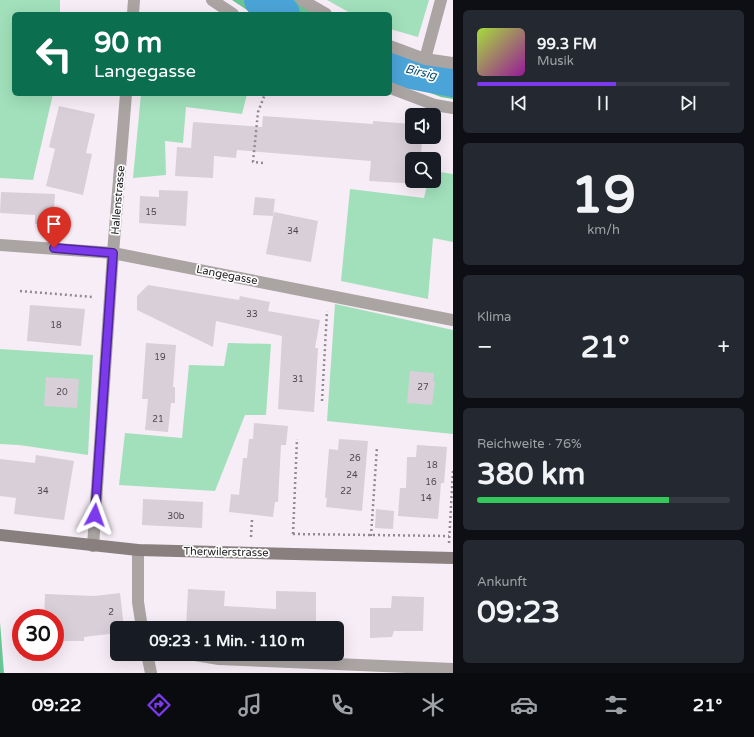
<!DOCTYPE html>
<html lang="de">
<head>
<meta charset="utf-8">
<style>
  body { margin:0; font-family:"Varela Round",sans-serif; background:#242831; color:#f1f3f6; height:100vh; display:flex; flex-direction:column; font-size:15px; white-space:nowrap }
  * { box-sizing:border-box; margin:0 }
  p { font-size:13px; color:#9ea1a6 }
  .icon { flex:none; width:22px; height:22px; fill:none; stroke:currentColor; stroke-width:2; stroke-linecap:round; stroke-linejoin:round }
  .map { position:relative; flex:1; overflow:hidden }
  .panel { display:flex; flex-direction:column; gap:10px; padding:10px; background:#0d0f14; width:301px }
  .panel>* { flex:none }
  .top-card { position:absolute; left:12px; top:12px; width:380px; height:84px; border-radius:6px; box-shadow:0 4px 16px #0002; background:#0b6e4f; color:#fff; overflow:hidden }
  .fabs { position:absolute; left:405px; top:108px; display:grid; gap:8px }
  .fabs a { display:grid; place-items:center; width:36px; height:36px; border-radius:6px; background:#171b24; box-shadow:0 4px 16px #0002; font-size:20px }
  .speed { position:absolute; left:12px; top:609px; display:flex; gap:8px; font-size:20px; font-weight:700; text-align:center }
  .speed>* { display:grid; place-content:center; width:52px; height:52px; border-radius:50%; background:#171b24; box-shadow:0 4px 16px #0002; line-height:1 }
  .speed .limit { border:6px solid #d22; background:#fff; color:#111 }
  .pin { position:absolute; display:grid; place-items:center; width:34px; height:34px; color:#fff; margin:-41px -17px; border-radius:50% 50% 50% 0; rotate:-45deg; box-shadow:0 0 4px #0007 }
  .pin .icon { rotate:45deg }
  .me { position:absolute; width:44px; margin:-22px; rotate:4deg; stroke-linejoin:round; filter:drop-shadow(0 0 3px #0008) }
  .turn { display:flex; align-items:center; gap:14px; height:84px; padding:0 16px; font-size:18px }
  .turn .icon { width:52px; height:52px; stroke-width:2.5 }
  .turn b { display:block; font-size:28px; line-height:34px }
  .big { font-size:30px; font-weight:700; line-height:1.1 }
  .panel .widget { flex:1; display:flex; flex-direction:column; justify-content:center; gap:6px; min-width:0; padding:0 14px; border-radius:6px; background:#242831 }
  .panel .dial { align-items:center; gap:0 }
  .dial b { font-size:52px; line-height:1 }
  .song { display:flex; align-items:center; gap:12px }
  .cover { width:48px; height:48px; border-radius:6px; background:linear-gradient(135deg,hsl(80 70% 55%),hsl(300 70% 35%)) }
  .played { height:4px; border-radius:2px; background:linear-gradient(90deg,#7c3aed 55%,#363941 55%) }
  .keys { display:flex; justify-content:space-around; direction:ltr }
  .heat { display:flex; justify-content:space-between; align-items:center; font-size:22px; direction:ltr }
  .charge { height:6px; border-radius:3px; background:linear-gradient(90deg,#34c759 76%,#363941 0) }
  .trip { position:absolute; left:110px; top:621px; width:234px; height:40px; border-radius:6px; background:#171b24; box-shadow:0 4px 16px #0002; font-weight:700; line-height:40px; text-align:center }
  .dock { display:flex; height:64px; justify-content:space-around; align-items:center; background:#090b0e; color:#9ea1a6 }
  .dock .icon { width:28px; height:28px }
  .dock .selected { color:#7c3aed }
  .dock b { font-size:18px; color:#f1f3f6 }
  main { display:flex; flex:1; min-height:0 }
  .map>svg:first-child { display:block }
</style>
</head>
<body>
<main>
<div class="map">
<svg width="453" height="673" viewBox="0 0 453 673">
  <rect width="100%" height="100%" fill="#f7edf6"/>
  <!-- green -->
  <path fill="#a1e0bb" d="M0,0H60V14H14V94H53L33,180L0,178Z
    M327,0H429L418,37L390,29V14H352Z
    M141,94H247L242,114L186,107L183,143L165,141L166,175L133,178Z
    M434,171L453,174V242L433,238L428,299L341,281L350,189L424,198L428,181H434Z
    M335,304L453,330V434L327,421Z
    M228,343L271,344L266,415H245L215,491L119,485L125,433L182,438L189,365L224,366Z
    M0,349L93,355L88,455L19,445L0,444Z"/>
  <!-- forest -->
  <path fill="#6ac594" d="M232,0H297L320,14H253Z
    M390,47L453,65V99L441,97L390,78Z
    M0,622L4,673H0Z"/>
  <g fill="none" stroke-linecap="round" stroke-linejoin="round">
    <!-- river -->
    <path stroke="#4ba4d7" stroke-width="36" d="M262,0L282,14
      M390,64L411,71L453,79"/>
  </g>
  <!-- building -->
  <path fill="#d9cfd8" d="M59,106L95,114L86,153L92,154L83,195L46,186L55,149L49,147Z
    M263,116L373,124V121L412,124V137H422L421,159H412V181H419V184L369,181L371,161L237,150L236,158L214,156L213,178L175,176L177,147L191,148L193,122L262,127Z
    M159,190L188,191L186,226L139,223L140,196L159,197Z
    M1,192L55,194L53,225L35,224V215L0,213Z
    M255,197L275,199L273,216L253,215Z
    M274,212L318,221L311,262L266,254Z
    M148,285L239,300L240,296L270,302L268,311L320,320L315,348H318L314,412L278,409L282,336L216,321L213,347L137,310V296Z
    M30,305L85,309L81,346L27,341Z
    M146,343L176,345L173,387H175V403H171L168,432L145,430L148,399H142Z
    M410,371L434,373L433,381L435,382L432,405L407,403Z
    M46,377L79,379L77,408L44,406Z
    M254,423L288,426L286,445H281L278,502H275L273,517L229,512L231,494L239,495L243,458H247L249,439H253Z
    M339,439L368,441L362,511L326,507L327,498H325L329,449L338,450Z
    M417,445L447,447L444,483H441L438,519L398,516L400,488H406L407,457H416Z
    M36,455L74,461L64,520L14,514L16,498L0,496V459L35,463Z
    M143,499L203,502L202,528L142,525Z
    M376,509L394,511L393,529L375,528Z
    M188,589L225,591L224,606L276,609V591L316,592V622H307L306,628H186Z
    M120,593L124,628H117V633L84,637V641H55V618H44L45,594L94,596Z
    M392,596L424,597L423,631H394L392,637L370,638V608H391Z"/>
  <g fill="none" stroke-linecap="round" stroke-linejoin="round">
    <!-- path -->
    <path stroke="#918a90" stroke-width="2.5" stroke-dasharray="2 3" stroke-linecap="butt" d="M263,163L253,162L258,112L265,94
      M20,291L93,297
      M322,401L327,311
      M293,534L449,536
      M293,534L297,439
      M371,536L377,447
      M251,537L252,520
      M449,543L453,470"/>
    <!-- street -->
    <path stroke="#aaa4a3" stroke-width="12" d="M212,0L233,14
      M302,0L326,14
      M133,14L134,0
      M390,46L425,59L453,63
      M425,59L441,0
      M390,88L435,105L453,108
      M0,245L113,253L453,320
      M93,546L113,253L126,94
      M138,550V602L142,628
      M147,654L151,673
      M189,654L219,659L453,669"/>
    <!-- secondary -->
    <path stroke="#887f7e" stroke-width="12" d="M0,535L138,550L453,558"/>
  </g>
  <g fill="none" stroke-linecap="round" stroke-linejoin="round">
    <defs>
      <path id="route" d="M54,248L113,253L95,515"/>
    </defs>
    <!-- route casing -->
    <use href="#route" stroke="#51269a" stroke-width="10"/>
    <!-- route -->
    <use href="#route" stroke="#7c3aed" stroke-width="7"/>
  </g>
  <g text-anchor="middle" dominant-baseline="central" stroke-width="3.5" stroke-linejoin="round" paint-order="stroke">
    <!-- number labels -->
    <g font-size="9" fill="#4e484c">
      <text x="151" y="212">15</text>
      <text x="293" y="231">34</text>
      <text x="252" y="314">33</text>
      <text x="56" y="325">18</text>
      <text x="160" y="357">19</text>
      <text x="298" y="379">31</text>
      <text x="423" y="387">27</text>
      <text x="62" y="392">20</text>
      <text x="158" y="419">21</text>
      <text x="355" y="458">26</text>
      <text x="432" y="465">18</text>
      <text x="352" y="475">24</text>
      <text x="431" y="482">16</text>
      <text x="43" y="491">34</text>
      <text x="346" y="491">22</text>
      <text x="426" y="498">14</text>
      <text x="176" y="516">30b</text>
      <text x="111" y="612">2</text>
    </g>
    <!-- street labels -->
    <g font-size="11" fill="#1f1b1e" stroke="#fefefe">
      <text transform="translate(118 200) rotate(-85)">Hallenstrasse</text>
      <text transform="translate(227 275) rotate(11)">Langegasse</text>
      <text transform="translate(226 552) rotate(1)">Therwilerstrasse</text>
    </g>
    <!-- water labels -->
    <g font-size="12" font-style="italic" fill="#095173" stroke="#fefefe">
      <text transform="translate(421 72) rotate(13)">Birsig</text>
    </g>
  </g>
</svg>
<div class="fabs">
<a><svg class="icon" aria-label="sound" viewBox="0 0 24 24"><path d="M4 9h4l5-4v14l-5-4H4zM17 9q2 3 0 6"/></svg></a>
<a><svg class="icon" aria-label="search" viewBox="0 0 24 24"><circle cx="10" cy="10" r="6"/><path d="M15 15l6 6"/></svg></a>
</div>
<div class="speed"><div class="limit">30</div></div>
<div class="pin" style="left:54px;top:248px;background:#d93025"><svg class="icon" aria-label="arrive" viewBox="0 0 24 24"><path d="M6 21V4h12l-3 4 3 4H6"/></svg></div>
<svg class="me" style="left:95px;top:515px" viewBox="-20 -20 40 40"><path d="M0-17L14 15 0 8-14 15z" fill="#7c3aed" stroke="#fff" stroke-width="4"/></svg>
<div class="trip">09:23 · 1 Min. · 110 m</div>
<div class="top-card">
<div class="turn"><svg class="icon" aria-label="left" viewBox="0 0 24 24"><path d="M17 20v-9H6M10 6l-5 5 5 5"/></svg><div><b>90 m</b>Langegasse</div></div>
</div>
</div>
<section class="panel">
<div class="widget">
<div class="song"><i class="cover"></i><div><b>99.3 FM</b><p>Musik</p></div></div>
<div class="played"></div>
<div class="keys"><svg class="icon" aria-label="previous" viewBox="0 0 24 24"><path d="M18 5L8 12l10 7zM5 5v14"/></svg><svg class="icon" aria-label="pause" viewBox="0 0 24 24"><path d="M8 5v14M16 5v14"/></svg><svg class="icon" aria-label="next" viewBox="0 0 24 24"><path d="M6 5l10 7-10 7zM19 5v14"/></svg></div>
</div>
<div class="widget dial"><b>19</b><p>km/h</p></div>
<div class="widget"><p>Klima</p>
<div class="heat"><a>−</a><b class="big">21°</b><a>+</a></div>
</div>
<div class="widget"><p>Reichweite · 76%</p><b class="big">380 km</b><div class="charge"></div></div>
<div class="widget"><p>Ankunft</p><b class="big">09:23</b></div>
</section>
</main>
<nav class="dock">
<b>09:22</b>
<svg class="icon selected" aria-label="directions" viewBox="0 0 24 24"><path d="M12 3l9 9-9 9-9-9zM9 14v-3h6M13 9l2 2-2 2"/></svg>
<svg class="icon" aria-label="music" viewBox="0 0 24 24"><path d="M9 18V5l10-2v13"/><circle cx="6" cy="18" r="3"/><circle cx="16" cy="16" r="3"/></svg>
<svg class="icon" aria-label="phone" viewBox="0 0 24 24"><path d="M5 4h4l2 5-3 2q2 4 5 5l2-3 5 2v4C11 20 4 13 5 4z"/></svg>
<svg class="icon" aria-label="climate" viewBox="0 0 24 24"><path d="M12 3v18M4 7l16 10M4 17L20 7"/></svg>
<svg class="icon" aria-label="car" viewBox="0 0 24 24"><path d="M5 17H2v-5l4-1 3-4h7l3 4 3 1v5h-3M9 17h6M6 11h13"/><circle cx="7" cy="17" r="2"/><circle cx="17" cy="17" r="2"/></svg>
<svg class="icon" aria-label="filters" viewBox="0 0 24 24"><path d="M4 7h16M4 17h16"/><circle cx="9" cy="7" r="2"/><circle cx="15" cy="17" r="2"/></svg>
<b>21°</b>
</nav>
</body>
</html>
